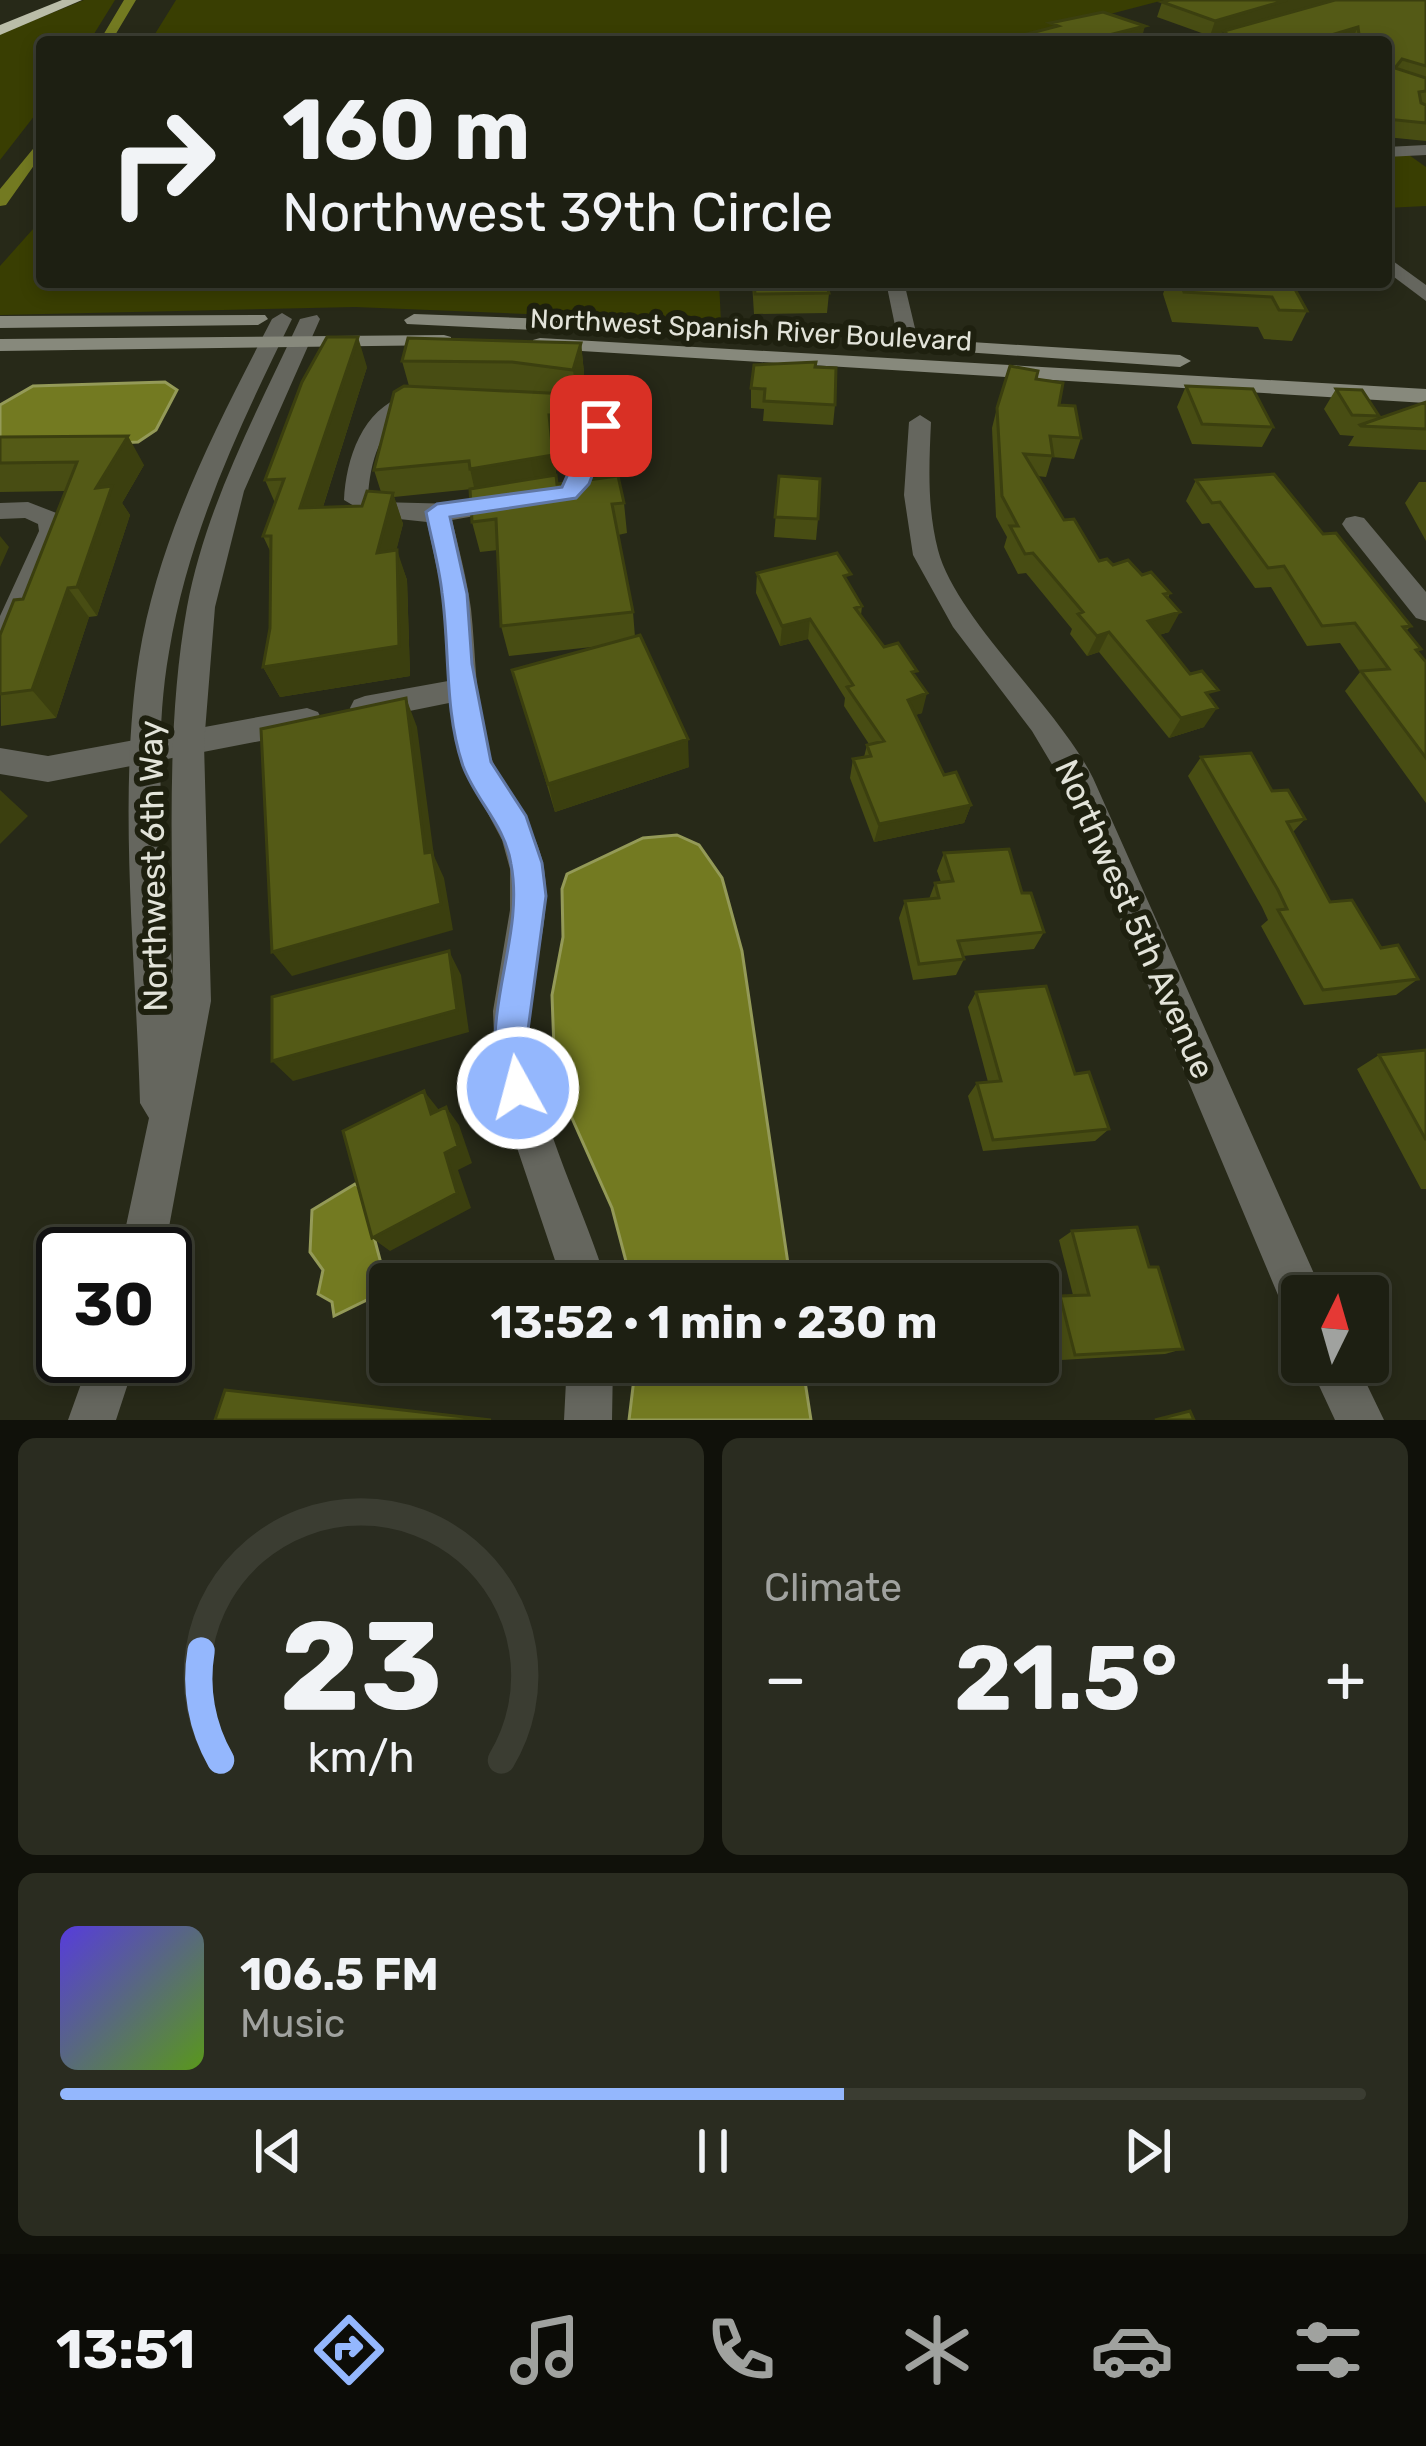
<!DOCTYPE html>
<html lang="en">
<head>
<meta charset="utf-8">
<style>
  body { margin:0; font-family:Rubik,sans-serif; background:#2a2c20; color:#f1f3f6; height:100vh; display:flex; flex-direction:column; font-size:45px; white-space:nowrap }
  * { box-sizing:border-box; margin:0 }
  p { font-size:39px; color:#a0a29f }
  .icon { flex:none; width:66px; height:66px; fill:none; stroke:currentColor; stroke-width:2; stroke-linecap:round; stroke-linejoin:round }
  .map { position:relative; height:1420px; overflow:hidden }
  .side { display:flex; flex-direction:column; gap:18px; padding:18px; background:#10110a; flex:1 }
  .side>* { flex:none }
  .hud { position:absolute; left:36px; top:36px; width:1356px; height:252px; border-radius:12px; box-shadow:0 6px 18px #0003,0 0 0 3px #3b3d32; background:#1d1f12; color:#f1f3f6; overflow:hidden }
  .needle { width:78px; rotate:5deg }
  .controls { position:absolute; left:1281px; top:1275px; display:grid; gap:24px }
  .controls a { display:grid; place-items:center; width:108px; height:108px; border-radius:12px; background:#1d1f12; box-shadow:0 6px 18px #0003,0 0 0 3px #3b3d32; font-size:60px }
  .speed { position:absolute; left:36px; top:1227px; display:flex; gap:24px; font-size:60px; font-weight:700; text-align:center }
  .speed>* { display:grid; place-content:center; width:156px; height:156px; border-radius:50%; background:#1d1f12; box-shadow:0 6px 18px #0003,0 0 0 3px #3b3d32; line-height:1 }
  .speed .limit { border:6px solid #111; border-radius:18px; background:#fff; color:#111 }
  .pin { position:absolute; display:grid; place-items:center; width:102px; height:102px; color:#fff; margin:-51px; border-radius:24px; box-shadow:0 6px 18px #0006 }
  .me { position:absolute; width:132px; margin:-66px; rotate:353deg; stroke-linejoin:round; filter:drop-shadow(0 0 9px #0008) }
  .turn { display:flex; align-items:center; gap:42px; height:252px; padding:0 48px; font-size:54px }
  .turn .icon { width:156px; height:156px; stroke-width:2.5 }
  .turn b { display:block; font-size:84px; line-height:102px }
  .big { font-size:90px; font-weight:700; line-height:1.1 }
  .side .tile { flex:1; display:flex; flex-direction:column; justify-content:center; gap:18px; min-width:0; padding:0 42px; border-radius:18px; background:#2a2c20 }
  .side .dial { align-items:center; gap:0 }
  .dial svg { height:312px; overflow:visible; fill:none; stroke:#3b3d32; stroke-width:7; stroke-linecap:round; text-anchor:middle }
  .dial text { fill:#f1f3f6; stroke:none }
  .song { display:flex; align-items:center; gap:36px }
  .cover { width:144px; height:144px; border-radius:18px; background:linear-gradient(135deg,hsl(250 70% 55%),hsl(90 70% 35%)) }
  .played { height:12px; border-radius:6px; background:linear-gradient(90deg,#94b7fd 60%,#3b3d32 60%) }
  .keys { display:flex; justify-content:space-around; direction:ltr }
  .heat { display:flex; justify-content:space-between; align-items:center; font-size:66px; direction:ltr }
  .side .tiles { flex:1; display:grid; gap:18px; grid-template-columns:1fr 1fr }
  .tile:last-child { grid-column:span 2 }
  .trip { position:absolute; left:369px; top:1263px; width:690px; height:120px; border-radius:12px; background:#1d1f12; box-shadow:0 6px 18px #0003,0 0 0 3px #3b3d32; font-weight:700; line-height:120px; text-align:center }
  .tabs { display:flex; height:192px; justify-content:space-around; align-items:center; background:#0c0c07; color:#a0a29f }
  .tabs .icon { width:84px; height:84px }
  .tabs .current { color:#94b7fd }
  .tabs b { font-size:54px; color:#f1f3f6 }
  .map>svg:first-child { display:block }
</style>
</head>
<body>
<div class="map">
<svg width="1426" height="1420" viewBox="0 0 1426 1420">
  <rect width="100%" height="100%" fill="#272918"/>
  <!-- green -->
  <path fill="#393e02" d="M84,0H115L89,42H42V106L0,160V34Z
    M176,0H1164L1003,42H150Z
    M1409,155L1426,167V206L1386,208V156Z
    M42,219V282H719L721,322L355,307L0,315V266Z"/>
  <!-- water -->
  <path fill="#737a21" stroke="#949a58" stroke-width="3" d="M165,382L177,390L156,430L138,442L0,449V405L33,386Z
    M677,835L699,845L722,878L742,951L791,1284H632L612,1208L563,1098L554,1049L552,995L563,937L562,889L567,874L643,838Z
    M355,1184L361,1188L387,1286L383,1292L334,1316L332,1302L318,1294L323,1270L310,1252L312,1210Z
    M636,1362H802L811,1420H629Z"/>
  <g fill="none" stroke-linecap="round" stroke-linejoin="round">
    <!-- canal -->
    <path fill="#737a21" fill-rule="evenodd" d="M124,0H136L111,42H99Z
      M42,138V154L6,205L0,206V189Z"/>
    <!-- minor -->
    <path fill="#65665e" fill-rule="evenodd" d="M1426,145V155L1386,157V147Z
      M1386,256L1426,285V301L1386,271Z
      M886,282H904L919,345L916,349L899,345Z
      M406,395C454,397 585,386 612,426L590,484L577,498L452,520C459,550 467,579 471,609C476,655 475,701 487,745C499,789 537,822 544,869C553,924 527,977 530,1032C535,1120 582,1201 607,1284H563L510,1127L495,1063L493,1011L510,910V869L502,840L461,763L449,703L365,720L354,716L350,708L354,700L365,696L448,681L442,592L427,522L371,516L344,500C346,459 362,409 406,395ZM410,409L569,415L590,426L567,481L559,487L458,504L378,502L368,497C370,462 380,427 410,409Z
      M920,415L931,422C929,466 927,507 938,550C956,619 1057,706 1093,778L1324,1296H1302V1321L1286,1314L1063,783L1032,731L953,627L913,555L904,495L909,422Z
      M28,502L59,514L65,531L14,647L0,657V616L39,531L38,524L25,518L0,519V503Z
      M1355,516L1364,518L1426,592V621L1416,618L1346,530L1342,524L1346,518Z
      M307,708L318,712L322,720L318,728L307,732L48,782L0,774V748L48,756Z
      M567,1362H613L612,1420H564Z
      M1308,1362H1356L1384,1420H1335Z"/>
    <!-- tertiary -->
    <path fill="#65665e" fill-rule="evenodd" d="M282,313L292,319C239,427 189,532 169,652C150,760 167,874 173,981C173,858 165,729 187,607C206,505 257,412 300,319L317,315L320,319L244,491L215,607L204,744L211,1001L164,1254H120L149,1118L140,1103C136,960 117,797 139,657C159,535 216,427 272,319Z
      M91,1356H137L116,1420H68Z"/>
    <!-- secondary -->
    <path fill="#87897c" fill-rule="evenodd" d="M414,314L575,320L585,326L575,332L407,324L404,320Z
      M265,315L268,319L258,325L0,328V316Z
      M444,335L451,337V345L0,351V339Z
      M540,338L1426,389V403L533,348V340Z
      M971,342L1180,355L1191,361L1180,367L964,352V344Z"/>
    <!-- motorway -->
    <path fill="#babda8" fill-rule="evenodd" d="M62,0H82L0,35V25Z"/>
  </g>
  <!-- wall -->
  <path fill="#484d13" d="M1170,0H1330L1274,17L1426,0V141L1386,137V42H1220L1224,32L1210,36L1157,17L1162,2Z
    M752,282H826L829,293L827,313L754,314Z
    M1167,282H1291L1307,311L1292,341L1264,339L1258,327L1172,322L1163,294Z
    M581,343L584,373L577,400L568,399L571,421L565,443L553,442L557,484L624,503L627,533L618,535L633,612L635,637L689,767L555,812L512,670L601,646L509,656L501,626L498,550L480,552L472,522V489L394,497L403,524L396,550L407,580L410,676L280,697L263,667L270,628L271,553L263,536L275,503L265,480L367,367L323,507L362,506L381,492L374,470L409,386L402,361Z
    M815,367L835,405L833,425L763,421L764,409L751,408V388Z
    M1036,379L1059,405L1081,438L1074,459L1052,457L1046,477L1037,476L1064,520L1099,561L1142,575L1170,593L1168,598L1169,632L1159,635L1211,701L1204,727L1169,738L1099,652L1087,656L1070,634L1072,629L1026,573L1018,574L1004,547L1007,537L996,517L992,428L997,408Z
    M1186,386L1273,427L1262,447L1192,444L1177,407Z
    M1336,389L1379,416L1377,419L1426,402V450L1348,446L1354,436L1340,435L1324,409Z
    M0,437L144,465L122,503L130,515L97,616L89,617L56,718L1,726L0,635L23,599L65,491L0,492Z
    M779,476L818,519L816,540L774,537Z
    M1196,480L1323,534L1411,626L1406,631L1421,649L1418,652L1426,662V803L1345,691L1360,672L1340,643L1307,646L1271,587L1255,588L1209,523L1202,524L1186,501Z
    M1419,482H1426V541L1405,503Z
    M757,573L849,586L862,606L861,615L884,647L916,677L922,713L915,715L944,775L971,805L964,823L874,842L850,778L853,759L864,757L867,745L869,744L844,706L845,698L808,639L780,646L756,593Z
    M1201,757L1272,791L1305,819L1293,832L1330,902L1418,979L1396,995L1304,1005L1261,926L1268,920L1262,907L1188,776Z
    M944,853L1022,893L1044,932L1034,949L963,956L964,959L956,975L913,980L899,918L905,901L929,899L935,883L941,882L937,871Z
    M976,992L1075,1074L1109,1129L1095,1141L983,1151L968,1096L977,1083L988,1082L968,1007Z
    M1426,1050V1189H1421L1357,1069L1379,1055Z
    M1072,1231L1149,1267L1183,1349L1165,1354L1061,1360L1047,1303L1060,1296L1073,1295L1059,1240Z"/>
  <!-- shaded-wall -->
  <path fill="#3b3f0f" d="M1287,0H1330L1210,36L1215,21Z
    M1145,26L1141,41L1137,42H1081Z
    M1358,27L1351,42H1308Z
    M358,337L367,367L313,538L300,508Z
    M581,343L584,373L577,400L573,370Z
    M567,394L571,421L565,443L561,415Z
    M549,415L557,483L476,496L470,469Z
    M128,436L144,465L122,503L130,515L97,616L77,587L96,488Z
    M393,493L403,524L388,584L377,553Z
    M0,536L9,547L0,567Z
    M397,550L407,580L410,676L280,697L263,667Z
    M68,588L89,617L56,718L32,690Z
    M1180,612L1169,632L1138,641L1148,621Z
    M810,619L808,639L780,646L782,626Z
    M1109,632L1099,652L1087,656L1097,636Z
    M927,693L922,713L903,719L908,700Z
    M406,698L417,727L434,856L444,878L453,930L292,976L272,952Z
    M1217,708L1204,727L1169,738L1181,718Z
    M688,739L689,767L555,812L548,784Z
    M0,790L28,816L0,844Z
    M971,805L964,823L874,842L879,824Z
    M449,951L461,975L469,1032L293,1081L272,1061Z
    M424,1091L439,1110L431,1114Z
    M446,1107L459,1125L472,1163L458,1170L471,1208L390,1251L372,1238L445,1153Z"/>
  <!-- building -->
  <path fill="#545a16" stroke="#3b3f0f" stroke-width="3" d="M1170,0H1287L1215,21L1162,2Z
    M1335,0H1426V66L1402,59L1395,68L1426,78V91L1419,92L1421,103L1426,105V123L1386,119V42H1360L1358,27L1308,42H1235L1224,31Z
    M1103,12L1145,26L1081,42H1005L1004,40L1058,26L1050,23Z
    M754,282H826L829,293L755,294Z
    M1180,282H1291L1307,311L1279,310L1272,297L1184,292Z
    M327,337H358L300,508L362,506L367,491L393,493L377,553L397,550L399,646L263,667L270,628L271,536H263L284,479L265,480L302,382Z
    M408,338L581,343L573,370L512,362L402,361Z
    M816,362L815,367L836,368L835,405L764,401L765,389L751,388L754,365Z
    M1010,366L1038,371L1036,379L1063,383L1059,405L1075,406L1081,438L1050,436L1053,456L1024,454L1064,520L1074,519L1099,561L1107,559L1113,565L1128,560L1142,575L1151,572L1170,593L1164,594L1180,612L1148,621L1190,674L1202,671L1218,690L1206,693L1217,708L1181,718L1109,632L1097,636L1078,614L1083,612L1033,553L1025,554L1010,526H1018L1002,496L997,408Z
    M404,386L567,394L561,415H549L553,455L470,469L469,461L374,470L394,392Z
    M1186,386L1253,389L1273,427L1202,424Z
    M1336,389L1362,390L1379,416L1352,415Z
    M1426,402V429L1361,426L1360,425Z
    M128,436L96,488L112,486L77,587L68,588L32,690L0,694V635L14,600L23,599L77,462L0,463V437Z
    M1274,474L1323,534L1336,533L1411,626L1403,627L1421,649L1416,650L1426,662V758L1361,671L1389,669L1355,623L1322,626L1284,566L1268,568L1220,502L1212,503L1196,480Z
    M556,475L557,484L618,476L624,503L612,504L633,612L501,626L496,519L472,522L470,489Z
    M779,476L820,479L818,519L775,517Z
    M837,553L851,574L844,576L862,606L855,608L884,647L898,643L917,671L912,672L927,693L908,700L944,775L956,772L971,805L879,824L853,759L871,756L867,745L884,741L847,687L853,685L810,619L782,626L757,573Z
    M640,635L688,739L548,784L512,670Z
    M406,698L425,853L432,852L441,904L272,952L261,729Z
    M1251,753L1272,791L1288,790L1305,819L1287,822L1330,902L1352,900L1381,948L1398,945L1418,979L1323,990L1278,910L1287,909L1278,890L1201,757Z
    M1009,849L1022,893H1031L1044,932L958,941L964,959L919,964L905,901L939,898L935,883L953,881L944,853Z
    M449,951L457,1010L272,1061V997Z
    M1046,986L1075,1074L1089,1072L1109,1129L993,1140L977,1083L1001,1081L976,992Z
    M1426,1050V1140L1379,1055Z
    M424,1091L431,1114L446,1107L458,1146L445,1153L457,1193L372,1238L343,1131Z
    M1137,1227L1149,1267H1158L1183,1349L1075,1355L1060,1296L1089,1295L1072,1231Z
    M225,1390L491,1420H215Z
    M1190,1411L1194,1420H1155Z"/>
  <!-- route -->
  <path fill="#94b7fd" stroke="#6077a4" stroke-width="3" d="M601,420L611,426L589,484L576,498L450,517L467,594L472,664L491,762L526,816L542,863L546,896L528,1030L536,1088L531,1100L518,1106L506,1100C473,1022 526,943 511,864C505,825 476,801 463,766C444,711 450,649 442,593C439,565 431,538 426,512L437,504L562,487L590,426Z"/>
  <g text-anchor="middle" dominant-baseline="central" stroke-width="12" stroke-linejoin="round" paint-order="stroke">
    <!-- far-street labels -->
    <g font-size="27" fill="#e2e3d9" stroke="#1e200f">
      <text transform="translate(751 330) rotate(3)">Northwest Spanish River Boulevard</text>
    </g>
    <!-- street labels -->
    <g font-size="33" fill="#e2e3d9" stroke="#1e200f">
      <text transform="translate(153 866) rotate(-91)">Northwest 6th Way</text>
      <text transform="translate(1135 919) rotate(66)">Northwest 5th Avenue</text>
    </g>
  </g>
</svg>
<div class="controls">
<a><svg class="needle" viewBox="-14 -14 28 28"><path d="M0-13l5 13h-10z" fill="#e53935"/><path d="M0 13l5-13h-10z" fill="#a0a29f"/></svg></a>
</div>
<div class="speed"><div class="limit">30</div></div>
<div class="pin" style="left:601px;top:426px;background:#d93025"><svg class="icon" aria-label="arrive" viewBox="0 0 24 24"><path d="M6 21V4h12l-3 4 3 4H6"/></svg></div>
<svg class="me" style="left:518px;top:1088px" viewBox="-20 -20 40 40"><circle r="17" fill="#94b7fd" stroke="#fff" stroke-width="3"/><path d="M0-11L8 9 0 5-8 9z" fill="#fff"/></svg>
<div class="trip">13:52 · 1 min · 230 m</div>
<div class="hud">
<div class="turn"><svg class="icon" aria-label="right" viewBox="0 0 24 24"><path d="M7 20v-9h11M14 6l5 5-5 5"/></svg><div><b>160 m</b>Northwest 39th Circle</div></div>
</div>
</div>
<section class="side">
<div class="tiles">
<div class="tile dial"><svg viewBox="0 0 100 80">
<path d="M14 69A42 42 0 1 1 86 69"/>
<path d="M14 69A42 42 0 0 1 9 41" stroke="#94b7fd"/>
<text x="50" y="56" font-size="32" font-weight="700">23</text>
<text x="50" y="72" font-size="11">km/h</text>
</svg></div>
<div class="tile"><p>Climate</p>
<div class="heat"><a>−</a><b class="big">21.5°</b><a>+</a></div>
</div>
<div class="tile">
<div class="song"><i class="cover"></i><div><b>106.5 FM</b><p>Music</p></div></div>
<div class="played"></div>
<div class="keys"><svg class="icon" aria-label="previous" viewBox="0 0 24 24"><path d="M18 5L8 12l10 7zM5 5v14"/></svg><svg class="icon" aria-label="pause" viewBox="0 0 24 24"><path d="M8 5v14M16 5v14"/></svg><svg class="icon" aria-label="next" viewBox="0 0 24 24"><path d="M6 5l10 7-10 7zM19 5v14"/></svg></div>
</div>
</div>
</section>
<nav class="tabs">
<b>13:51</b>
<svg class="icon current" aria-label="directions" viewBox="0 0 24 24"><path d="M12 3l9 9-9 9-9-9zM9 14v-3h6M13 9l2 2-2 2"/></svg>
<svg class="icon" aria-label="music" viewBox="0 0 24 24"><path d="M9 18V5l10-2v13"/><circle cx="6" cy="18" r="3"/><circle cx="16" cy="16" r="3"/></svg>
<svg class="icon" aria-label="phone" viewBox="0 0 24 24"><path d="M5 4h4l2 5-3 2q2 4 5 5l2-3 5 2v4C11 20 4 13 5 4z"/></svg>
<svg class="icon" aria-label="climate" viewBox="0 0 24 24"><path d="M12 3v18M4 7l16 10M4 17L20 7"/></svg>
<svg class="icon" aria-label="car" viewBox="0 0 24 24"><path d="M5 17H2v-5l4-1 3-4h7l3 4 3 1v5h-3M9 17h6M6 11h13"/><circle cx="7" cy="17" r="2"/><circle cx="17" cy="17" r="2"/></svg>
<svg class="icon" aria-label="filters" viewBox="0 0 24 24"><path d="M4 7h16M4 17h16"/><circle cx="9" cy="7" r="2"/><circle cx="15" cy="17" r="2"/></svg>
</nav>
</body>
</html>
